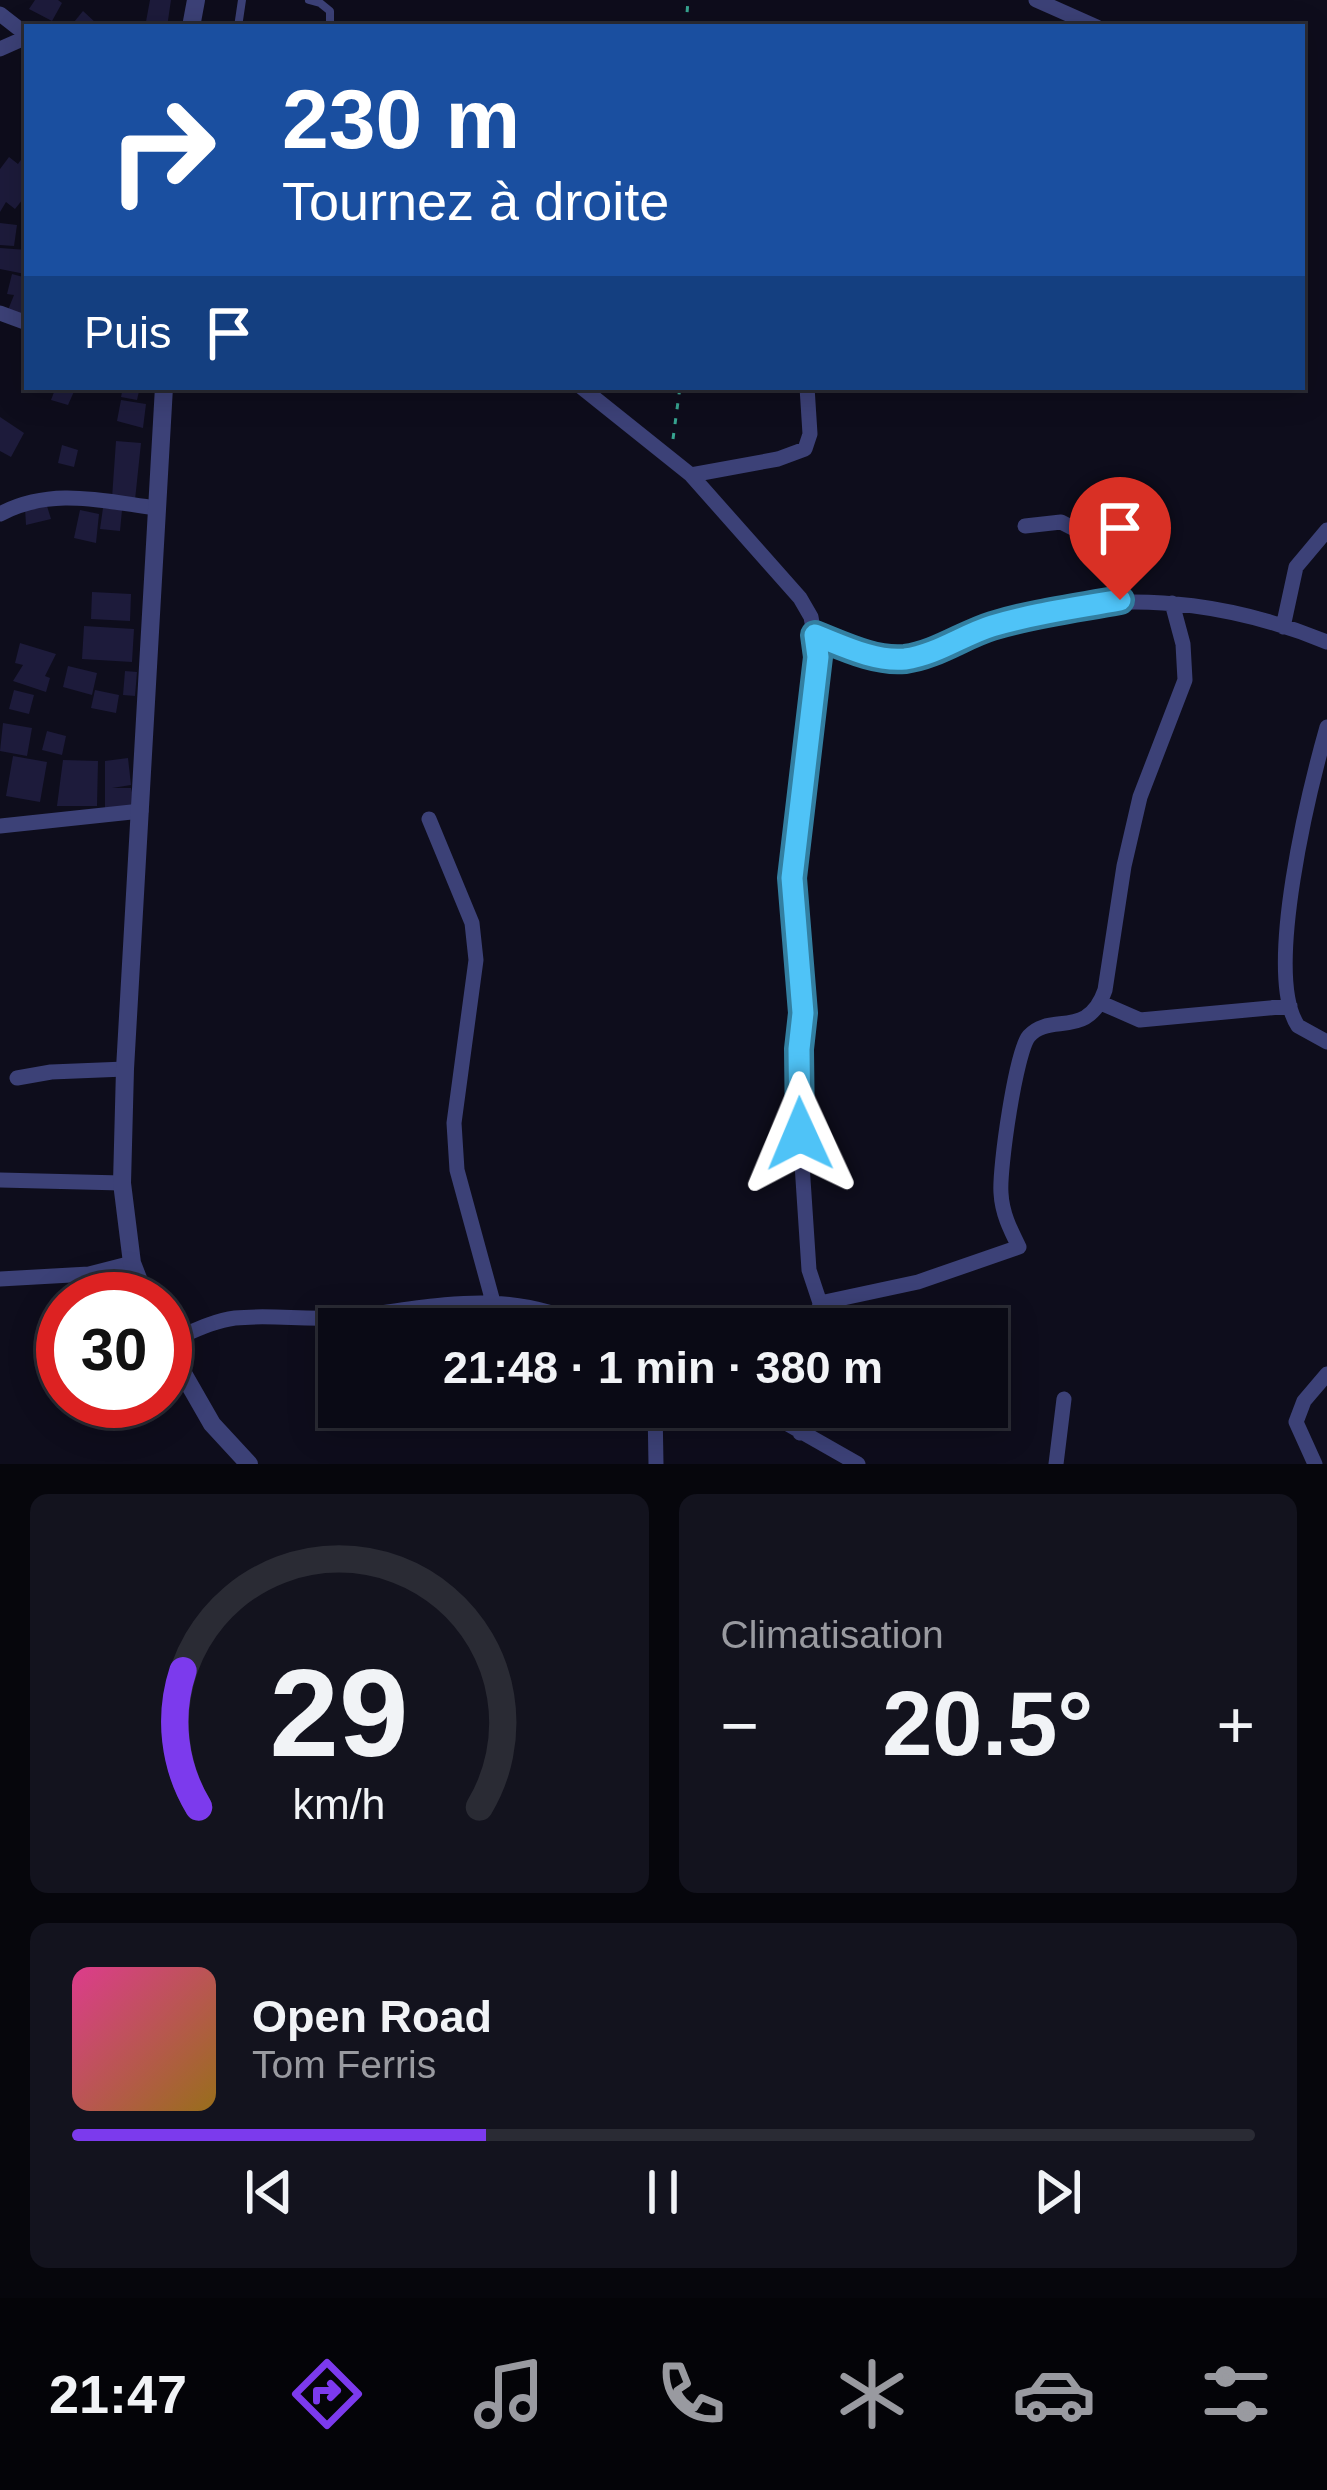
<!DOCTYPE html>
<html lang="fr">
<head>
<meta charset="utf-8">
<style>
  body { margin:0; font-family:Arial,sans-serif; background:#13131e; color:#f1f3f6; height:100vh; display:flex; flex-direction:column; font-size:45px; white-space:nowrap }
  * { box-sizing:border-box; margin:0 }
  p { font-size:39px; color:#999aa0 }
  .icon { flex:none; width:66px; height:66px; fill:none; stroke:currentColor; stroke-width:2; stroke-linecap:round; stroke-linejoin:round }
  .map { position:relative; height:1464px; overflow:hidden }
  .panel { display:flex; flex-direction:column; gap:30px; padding:30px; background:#06060c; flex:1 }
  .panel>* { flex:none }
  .guide { position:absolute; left:24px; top:24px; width:1281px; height:366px; border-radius:0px; box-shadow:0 6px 30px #0003,0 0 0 3px #2a2b34; background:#1a4fa0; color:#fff; overflow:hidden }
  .speed { position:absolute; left:36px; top:1272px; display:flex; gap:24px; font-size:60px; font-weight:700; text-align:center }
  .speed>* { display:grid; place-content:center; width:156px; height:156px; border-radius:50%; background:#0a0a15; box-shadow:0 6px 30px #0003,0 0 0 3px #2a2b34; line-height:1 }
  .speed .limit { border:18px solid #d22; background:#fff; color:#111 }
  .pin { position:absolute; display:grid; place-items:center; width:102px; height:102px; color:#fff; margin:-123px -51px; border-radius:50% 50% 50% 0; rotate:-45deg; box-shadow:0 0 12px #0007 }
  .pin .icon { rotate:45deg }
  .me { position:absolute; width:132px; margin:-66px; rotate:359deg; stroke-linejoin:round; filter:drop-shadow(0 0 9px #0008) }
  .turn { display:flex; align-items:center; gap:42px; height:252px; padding:0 60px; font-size:54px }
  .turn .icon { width:156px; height:156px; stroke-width:2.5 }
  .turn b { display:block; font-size:84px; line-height:102px }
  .then { display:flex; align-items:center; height:114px; padding:0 60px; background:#0003; gap:24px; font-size:45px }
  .big { font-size:90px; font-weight:600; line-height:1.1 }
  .panel .card { flex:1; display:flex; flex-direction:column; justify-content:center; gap:18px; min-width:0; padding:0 42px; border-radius:18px; background:#13131e }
  .panel .dial { align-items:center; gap:0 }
  .dial svg { height:312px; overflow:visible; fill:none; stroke:#2a2b34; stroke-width:7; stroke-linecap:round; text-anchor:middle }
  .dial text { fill:#f1f3f6; stroke:none }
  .song { display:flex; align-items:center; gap:36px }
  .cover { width:144px; height:144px; border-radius:18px; background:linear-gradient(135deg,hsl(330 70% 55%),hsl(40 70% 35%)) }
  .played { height:12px; border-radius:6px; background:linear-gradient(90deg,#7c3aed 35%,#2a2b34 35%) }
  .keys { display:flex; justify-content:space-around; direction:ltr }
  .heat { display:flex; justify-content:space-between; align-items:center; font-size:66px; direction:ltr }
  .panel .tiles { flex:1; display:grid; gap:30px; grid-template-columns:1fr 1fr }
  .card:last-child { grid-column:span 2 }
  .trip { position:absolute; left:318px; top:1308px; width:690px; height:120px; border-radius:0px; background:#0a0a15; box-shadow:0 6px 30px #0003,0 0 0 3px #2a2b34; font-weight:600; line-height:120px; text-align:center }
  .dock { display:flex; height:192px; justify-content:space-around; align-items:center; background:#040408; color:#999aa0 }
  .dock .icon { width:84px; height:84px }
  .dock .current { color:#7c3aed }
  .dock b { font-size:54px; color:#f1f3f6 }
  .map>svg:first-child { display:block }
</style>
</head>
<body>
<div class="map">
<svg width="1327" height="1464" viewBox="0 0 1327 1464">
  <rect width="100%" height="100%" fill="#0e0d1c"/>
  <!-- building -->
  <path fill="#1d1b3b" d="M35,0H58L62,3L52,21L29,9Z
    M150,0H171L167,27H145Z
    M83,11L97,24L94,27H70Z
    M9,157L18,164L23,157L27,160V194L15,209L6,202L0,212V169Z
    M0,223L17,225L14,246L0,245Z
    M0,248L27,250L25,274L0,269Z
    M12,274L27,278V317L8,310L14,295L7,294Z
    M56,387H76L68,405L51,400Z
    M109,387H140L137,400L121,397L122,392Z
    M121,400L146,404L143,428L117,421Z
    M0,417L24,433L11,457L0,451Z
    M116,441L141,443L135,500L112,498Z
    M62,445L78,450L74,467L58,463Z
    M47,506L51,519L26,525L25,508Z
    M103,508L122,510L120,531L100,529Z
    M80,510L99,514L96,543L74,538Z
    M92,592L131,594L130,621L91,619Z
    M84,626L134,629L132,662L82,659Z
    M20,643L56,654L45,676L50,678L46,692L13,681L23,665L15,663Z
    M68,666L97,673L92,695L63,687Z
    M125,671L137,672L135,696L123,695Z
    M14,690L34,695L29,714L9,709Z
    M95,690L119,695L116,713L91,708Z
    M3,723L32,728L27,756L0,751Z
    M47,731L66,736L62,755L42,750Z
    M13,756L47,762L40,802L6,796Z
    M128,758L131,785L112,788H131L136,808L105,809V761Z
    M63,760L98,761L97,806H57Z"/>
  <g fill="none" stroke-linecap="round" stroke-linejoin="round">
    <!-- path -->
    <path stroke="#37a490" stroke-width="3" stroke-dasharray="6 9" stroke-linecap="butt" d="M686,27L688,0
      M673,439L680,387"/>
    <!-- service -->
    <path stroke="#3c4177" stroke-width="8" d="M309,0L320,3L330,11V27
      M238,27L242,0"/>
    <!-- minor -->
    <path stroke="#3c4177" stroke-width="15" d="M1036,0L1097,27
      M0,14L27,35
      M0,49L27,37
      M0,313L27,323
      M581,387L691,475L800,598L811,617L818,657L792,878L803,1013L799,1049L800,1134L809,1270L820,1303L816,1329
      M691,475L778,459L805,449L810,434L807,387
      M0,514C51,487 102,501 156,508
      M1025,526L1061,522L1116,550L1121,600
      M1283,627L1296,567L1327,530
      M815,635C843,646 875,662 905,659C932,656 958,639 982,629C1004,620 1031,614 1054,610C1145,591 1242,607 1327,642
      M1327,727C1310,787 1263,974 1298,1026L1327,1042
      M429,819L472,923L476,960L454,1123L457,1170L493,1302
      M0,826L141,811
      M1101,1003L1140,1020L1290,1006
      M17,1078L51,1072L125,1069
      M0,1180L122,1183
      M0,1279L89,1274L132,1263
      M820,1303L918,1282L1019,1247C1010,1229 1002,1213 1001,1193C999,1169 1016,1051 1029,1036C1050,1012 1088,1040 1105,990L1124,866L1140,797L1185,680L1183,644L1172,603
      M165,1343C188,1334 211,1321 235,1318C272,1314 310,1321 347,1317C440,1307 504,1286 593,1329
      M655,1407L656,1464
      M758,1407L858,1464
      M800,1433L804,1407
      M1056,1464L1064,1399
      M1315,1464L1296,1422L1304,1401L1327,1374"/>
    <!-- tertiary -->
    <path stroke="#3c4177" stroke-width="18" d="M191,27L196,0
      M146,1299L132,1263L122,1183L125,1069L164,387
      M165,1342L212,1424L249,1464"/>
  </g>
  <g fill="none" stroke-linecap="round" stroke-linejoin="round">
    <defs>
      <path id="route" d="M800,1134L799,1049L803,1013L792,878L818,657L815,635C843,646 875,662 905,659C936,655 963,635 992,626C1035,613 1077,608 1120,600"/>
    </defs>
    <!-- route casing -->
    <use href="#route" stroke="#337fa1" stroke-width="30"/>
    <!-- route -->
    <use href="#route" stroke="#4fc3f7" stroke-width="21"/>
  </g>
</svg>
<div class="speed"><div class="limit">30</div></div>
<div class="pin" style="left:1120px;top:600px;background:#d93025"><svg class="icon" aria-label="arrive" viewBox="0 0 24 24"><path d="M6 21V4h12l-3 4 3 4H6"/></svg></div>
<svg class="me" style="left:800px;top:1134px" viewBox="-20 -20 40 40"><path d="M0-17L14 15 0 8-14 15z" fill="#4fc3f7" stroke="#fff" stroke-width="4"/></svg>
<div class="trip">21:48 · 1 min · 380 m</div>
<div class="guide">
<div class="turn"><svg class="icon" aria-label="right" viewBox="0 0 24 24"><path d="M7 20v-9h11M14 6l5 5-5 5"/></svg><div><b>230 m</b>Tournez à droite</div></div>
<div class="then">Puis<svg class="icon" aria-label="arrive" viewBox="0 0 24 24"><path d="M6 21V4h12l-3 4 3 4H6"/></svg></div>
</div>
</div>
<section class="panel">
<div class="tiles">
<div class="card dial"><svg viewBox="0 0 100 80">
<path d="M14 69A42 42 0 1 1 86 69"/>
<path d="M14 69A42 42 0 0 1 10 34" stroke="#7c3aed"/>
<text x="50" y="56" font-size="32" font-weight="700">29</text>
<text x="50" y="72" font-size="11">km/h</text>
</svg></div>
<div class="card"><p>Climatisation</p>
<div class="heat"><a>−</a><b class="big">20.5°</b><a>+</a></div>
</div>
<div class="card">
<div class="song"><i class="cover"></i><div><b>Open Road</b><p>Tom Ferris</p></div></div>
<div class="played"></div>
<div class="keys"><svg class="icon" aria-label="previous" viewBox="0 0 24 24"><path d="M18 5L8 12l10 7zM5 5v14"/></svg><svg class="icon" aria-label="pause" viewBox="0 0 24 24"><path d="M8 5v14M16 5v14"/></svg><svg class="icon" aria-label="next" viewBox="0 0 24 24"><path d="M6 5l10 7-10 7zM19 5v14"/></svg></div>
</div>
</div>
</section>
<nav class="dock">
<b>21:47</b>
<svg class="icon current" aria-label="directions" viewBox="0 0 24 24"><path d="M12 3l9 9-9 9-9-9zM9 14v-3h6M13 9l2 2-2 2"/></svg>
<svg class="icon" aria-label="music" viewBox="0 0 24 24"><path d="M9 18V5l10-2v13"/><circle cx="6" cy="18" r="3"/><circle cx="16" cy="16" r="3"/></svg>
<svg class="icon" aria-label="phone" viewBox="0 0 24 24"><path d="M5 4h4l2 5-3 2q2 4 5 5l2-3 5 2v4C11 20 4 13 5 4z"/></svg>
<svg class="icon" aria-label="climate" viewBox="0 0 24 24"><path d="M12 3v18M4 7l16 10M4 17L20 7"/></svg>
<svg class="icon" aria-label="car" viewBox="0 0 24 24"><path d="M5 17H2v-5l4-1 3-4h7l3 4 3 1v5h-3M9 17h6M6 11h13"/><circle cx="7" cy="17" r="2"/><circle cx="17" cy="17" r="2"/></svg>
<svg class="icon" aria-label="filters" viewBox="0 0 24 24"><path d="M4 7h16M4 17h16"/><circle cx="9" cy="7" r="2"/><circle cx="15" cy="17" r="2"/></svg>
</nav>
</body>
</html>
